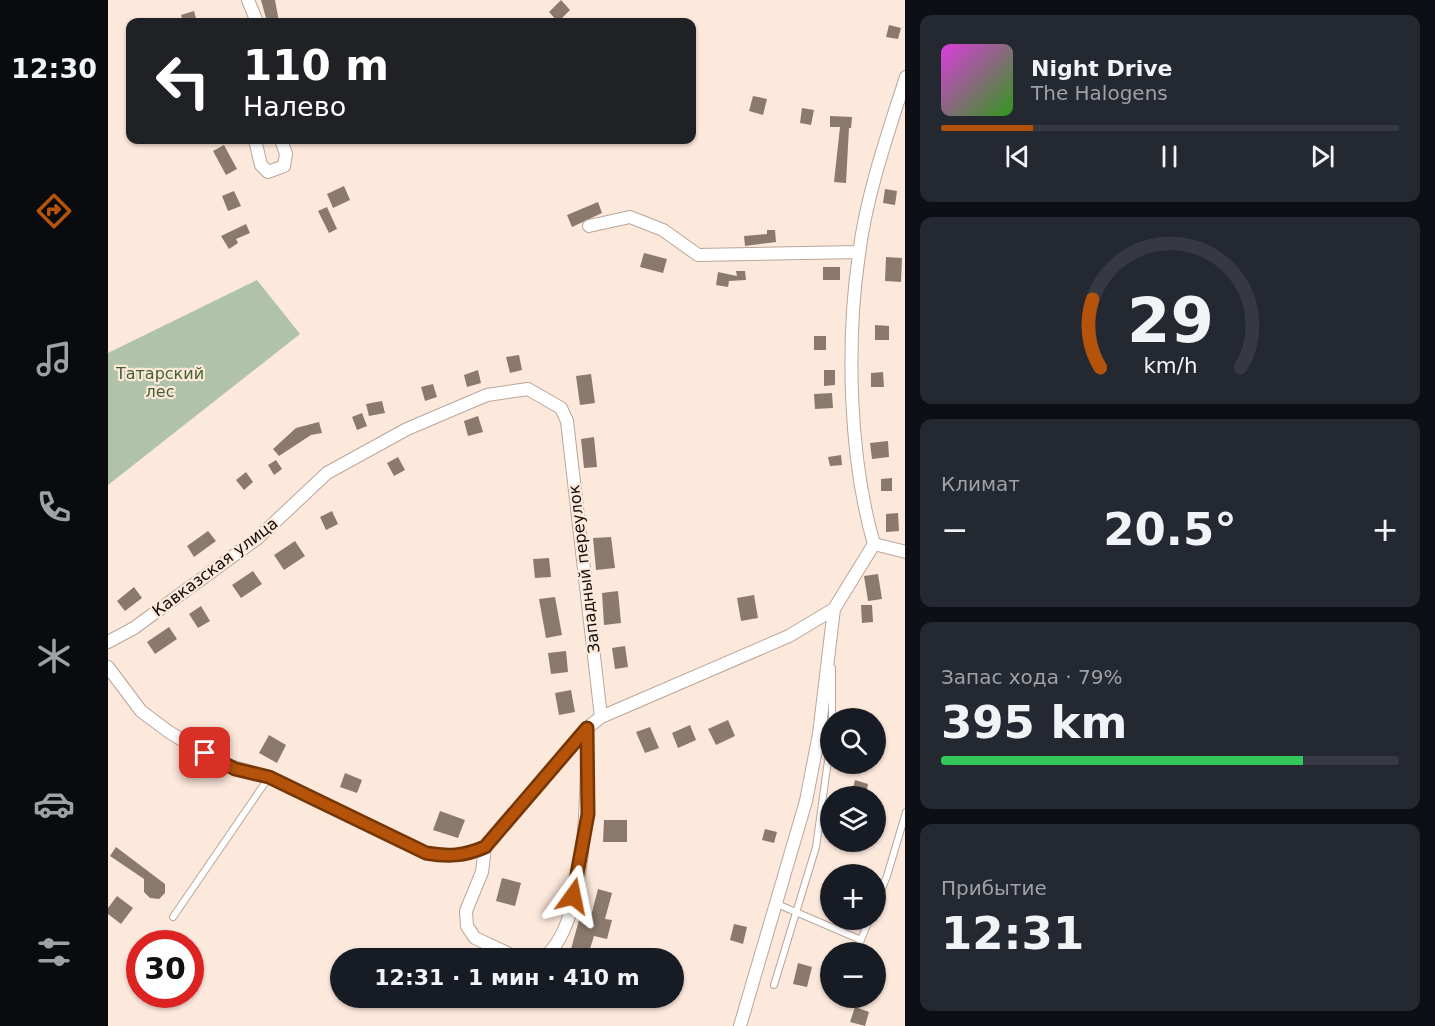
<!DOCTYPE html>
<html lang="ru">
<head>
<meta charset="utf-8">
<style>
  body { margin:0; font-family:"DejaVu Sans",sans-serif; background:#242831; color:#f1f3f6; height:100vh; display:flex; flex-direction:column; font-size:22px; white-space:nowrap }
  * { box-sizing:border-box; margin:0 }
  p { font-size:20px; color:#9ea1a6 }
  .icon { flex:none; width:33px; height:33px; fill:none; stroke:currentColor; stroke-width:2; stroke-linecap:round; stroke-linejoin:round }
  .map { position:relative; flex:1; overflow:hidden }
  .details { display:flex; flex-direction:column; gap:15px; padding:15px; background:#0d0f14; width:530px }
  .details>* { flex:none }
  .top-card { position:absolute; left:18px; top:18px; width:570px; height:126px; border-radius:12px; box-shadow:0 2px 4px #0004; background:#202124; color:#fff; overflow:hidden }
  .tools { position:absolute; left:712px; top:708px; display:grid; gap:12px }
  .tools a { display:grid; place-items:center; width:66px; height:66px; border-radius:50%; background:#171b24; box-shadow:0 2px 4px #0004; font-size:30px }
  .speed { position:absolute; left:18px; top:930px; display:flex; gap:12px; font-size:30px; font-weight:700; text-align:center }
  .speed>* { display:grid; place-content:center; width:78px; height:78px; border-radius:50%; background:#171b24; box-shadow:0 2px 4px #0004; line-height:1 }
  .speed .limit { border:9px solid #d22; background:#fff; color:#111 }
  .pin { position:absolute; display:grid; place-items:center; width:51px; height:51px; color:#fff; margin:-26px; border-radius:12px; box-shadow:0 3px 9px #0006 }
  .me { position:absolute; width:66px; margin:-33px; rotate:12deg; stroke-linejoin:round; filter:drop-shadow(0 0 4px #0008) }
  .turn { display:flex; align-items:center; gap:21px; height:126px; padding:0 18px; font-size:27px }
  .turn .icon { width:78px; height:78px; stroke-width:2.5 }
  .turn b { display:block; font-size:42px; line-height:51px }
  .big { font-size:45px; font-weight:600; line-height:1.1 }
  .details .tile { flex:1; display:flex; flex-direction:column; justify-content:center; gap:9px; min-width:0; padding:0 21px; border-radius:12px; background:#242831 }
  .details .dial { align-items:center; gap:0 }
  .dial svg { height:156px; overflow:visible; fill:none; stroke:#363941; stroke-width:7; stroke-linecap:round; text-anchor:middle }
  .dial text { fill:#f1f3f6; stroke:none }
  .song { display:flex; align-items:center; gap:18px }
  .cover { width:72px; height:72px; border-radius:9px; background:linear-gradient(135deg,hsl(300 70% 55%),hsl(110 70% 35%)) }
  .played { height:6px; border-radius:3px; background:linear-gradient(90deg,#b45309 20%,#363941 20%) }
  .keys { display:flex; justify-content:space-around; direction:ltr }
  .heat { display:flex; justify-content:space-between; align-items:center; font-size:33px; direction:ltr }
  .charge { height:9px; border-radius:4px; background:linear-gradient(90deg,#34c759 79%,#363941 0) }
  .trip { position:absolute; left:222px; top:948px; width:354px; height:60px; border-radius:30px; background:#171b24; box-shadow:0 2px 4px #0004; font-weight:600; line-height:60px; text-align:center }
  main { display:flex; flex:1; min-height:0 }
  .tabs { display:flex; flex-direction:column; width:108px; justify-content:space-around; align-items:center; background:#090b0e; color:#9ea1a6 }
  .tabs .icon { width:42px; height:42px }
  .tabs .on { color:#b45309 }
  .tabs b { font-size:27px; color:#f1f3f6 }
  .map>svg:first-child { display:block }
</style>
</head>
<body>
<main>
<nav class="tabs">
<b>12:30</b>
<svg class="icon on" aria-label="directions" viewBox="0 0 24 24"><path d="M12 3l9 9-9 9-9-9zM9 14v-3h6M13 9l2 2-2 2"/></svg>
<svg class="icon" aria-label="music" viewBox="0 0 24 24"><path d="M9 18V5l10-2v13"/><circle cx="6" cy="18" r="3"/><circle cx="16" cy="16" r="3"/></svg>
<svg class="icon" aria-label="phone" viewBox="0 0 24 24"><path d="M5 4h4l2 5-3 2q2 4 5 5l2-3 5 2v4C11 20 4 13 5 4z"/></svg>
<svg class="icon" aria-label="climate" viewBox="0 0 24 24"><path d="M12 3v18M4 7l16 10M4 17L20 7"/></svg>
<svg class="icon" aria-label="car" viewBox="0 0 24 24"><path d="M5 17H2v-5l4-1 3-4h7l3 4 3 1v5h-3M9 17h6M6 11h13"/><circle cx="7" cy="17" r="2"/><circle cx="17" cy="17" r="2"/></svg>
<svg class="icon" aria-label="filters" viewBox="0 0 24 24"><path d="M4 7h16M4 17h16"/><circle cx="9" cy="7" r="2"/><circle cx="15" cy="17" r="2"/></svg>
</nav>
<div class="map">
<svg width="798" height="1026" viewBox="0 0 798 1026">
  <rect width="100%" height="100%" fill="#fde8dc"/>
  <!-- green -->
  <path fill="#b0c2a7" d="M149,280L192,334L0,485V353Z"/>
  <!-- building -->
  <path fill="#8b796d" d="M153,0H167L171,22H159Z
    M453,0L462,10L450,22L441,12Z
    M86,11L89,22H75L73,15Z
    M781,25L793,28L790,39L778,37Z
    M645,96L659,99L655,115L641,111Z
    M694,108L706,110L703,125L692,123Z
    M722,116L744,117L743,128H741L738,183L726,182L732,127H722Z
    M116,145L129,169L118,175L105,151Z
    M236,186L242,200L225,208L219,194Z
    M777,189L789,191L787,205L775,203Z
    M126,191L133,206L120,211L114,196Z
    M490,202L494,213L464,227L459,215Z
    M219,207L229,229L221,233L210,211Z
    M138,224L142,233L128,239L130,243L121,249L113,236Z
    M659,230H667L668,242L637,246L636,236L659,234Z
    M536,253L559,259L555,273L532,267Z
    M778,257L794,258L793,282L777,281Z
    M715,267H732V280H715Z
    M628,271H637L638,280L621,281L620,287L608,285L610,272L629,276Z
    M767,325L781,326V340H767Z
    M706,336H718V350H706Z
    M411,355L414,370L402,373L398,357Z
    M370,370L373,383L359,387L356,375Z
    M716,370H727V385L716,386Z
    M775,372L776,387H763V373Z
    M483,374L487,403L472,405L468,376Z
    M325,384L329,397L317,401L313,387Z
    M724,393L725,408L707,409L706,394Z
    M274,401L277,413L261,416L258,404Z
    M254,413L259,426L249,430L244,417Z
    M370,416L375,432L360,436L356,421Z
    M211,422L214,433L203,435L171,456L165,449L188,428Z
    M486,437L489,467L476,468L473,439Z
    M780,441L781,457L764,459L762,443Z
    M733,455L734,465L722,466L720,457Z
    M290,457L297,470L286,476L279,463Z
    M168,460L174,469L166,475L160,465Z
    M138,472L145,482L136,490L128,480Z
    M784,478V491H773V479Z
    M224,511L230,524L218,530L212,517Z
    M790,513L791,531L778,532V514Z
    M100,531L108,541L86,557L79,546Z
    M503,537L507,568L488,570L485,538Z
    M187,541L197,556L176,570L166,555Z
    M441,558L443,577L427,578L425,559Z
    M145,571L154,584L133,598L124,585Z
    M770,574L774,599L760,601L756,576Z
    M26,587L34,598L17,611L9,601Z
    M510,591L513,623L496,625L494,593Z
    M646,595L650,618L633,621L629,598Z
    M447,597L454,635L438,638L431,599Z
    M753,605H764L765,622L754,623Z
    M93,606L102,621L90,628L81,614Z
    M61,627L69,639L47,654L39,642Z
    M517,646L520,667L507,669L504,648Z
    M458,651L460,672L443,674L440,653Z
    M463,690L467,712L451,715L447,693Z
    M620,720L627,736L608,745L600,729Z
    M582,725L588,740L570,748L564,733Z
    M542,727L551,748L537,753L528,732Z
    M161,735L178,745L169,763L151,753Z
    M237,773L254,780L249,793L232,787Z
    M747,780L760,784L758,796L744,792Z
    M332,811L357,820L350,838L325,830Z
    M496,820H519V842H495Z
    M657,829L669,832L666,843L654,840Z
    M8,847L57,884V893L51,899L42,898L36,892V879L2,856Z
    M394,878L413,883L407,906L388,901Z
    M490,889L504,893L497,919L504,920L499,939L486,936L480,955L463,949L473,913L483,916Z
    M9,896L25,908L13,924L0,914V908Z
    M626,924L639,927L635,944L622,940Z
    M690,963L704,967L699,987L685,984Z
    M747,1007L761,1012L757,1026L742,1022Z"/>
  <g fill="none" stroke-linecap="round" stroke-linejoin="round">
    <defs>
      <path id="service" d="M724,668V718
        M768,903L779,876L798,812
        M669,904L753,940
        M65,917L161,777
        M748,952L761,920
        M666,985L708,847L723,739
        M729,999V998"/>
      <path id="minor" d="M140,0L149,22
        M147,140L153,165L160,172L176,166L178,154L173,140
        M481,226L522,217L555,230L590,255L751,252
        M766,544L798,552
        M0,642L26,628L150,538L219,473L299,429L379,395L420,389L453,408L459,421L493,717
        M0,667L33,711L61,732L115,764L161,777L318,853C340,857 356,856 377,847L479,728L493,717L681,636L726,609
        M377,847L374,872L358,911L359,926L367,938L410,958
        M435,958C481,925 479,781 479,728
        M632,1026L698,801L711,734L726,609L766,544C741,458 738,343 751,254C758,196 780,133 798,77"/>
    </defs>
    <!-- service casing -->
    <use href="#service" stroke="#b9a69a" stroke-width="8"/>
    <!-- minor casing -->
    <use href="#minor" stroke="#b9a69a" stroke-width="14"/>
    <!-- service -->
    <use href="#service" stroke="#fff" stroke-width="6"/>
    <!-- minor -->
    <use href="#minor" stroke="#fff" stroke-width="12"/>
  </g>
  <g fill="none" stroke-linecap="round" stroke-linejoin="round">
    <defs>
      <path id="route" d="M97,753L127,769L161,777L318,853C340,857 356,856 377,847L479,728L480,814L465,896"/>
    </defs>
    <!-- route casing -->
    <use href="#route" stroke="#753606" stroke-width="15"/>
    <!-- route -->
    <use href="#route" stroke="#b45309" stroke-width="10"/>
  </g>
  <g text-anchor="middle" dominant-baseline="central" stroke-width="4.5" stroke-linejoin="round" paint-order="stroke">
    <!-- park labels -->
    <g font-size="16" fill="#41612e" stroke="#fde8dc">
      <text x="52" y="373">Татарский<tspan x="52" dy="18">лес</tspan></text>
    </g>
    <!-- street labels -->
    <g font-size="16" fill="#110a07" stroke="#fde8dc">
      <text transform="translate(107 567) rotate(-37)">Кавказская улица</text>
      <text transform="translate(476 569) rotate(-97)">Западный переулок</text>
    </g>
  </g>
</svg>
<div class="tools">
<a><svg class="icon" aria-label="search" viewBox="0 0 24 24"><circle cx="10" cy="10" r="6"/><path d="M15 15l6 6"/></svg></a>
<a><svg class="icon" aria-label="layers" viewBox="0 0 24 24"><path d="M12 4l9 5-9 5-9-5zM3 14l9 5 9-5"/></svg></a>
<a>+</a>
<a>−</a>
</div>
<div class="speed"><div class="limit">30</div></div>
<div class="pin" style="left:97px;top:753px;background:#d93025"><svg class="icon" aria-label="arrive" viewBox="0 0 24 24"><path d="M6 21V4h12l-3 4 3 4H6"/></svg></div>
<svg class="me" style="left:465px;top:896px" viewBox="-20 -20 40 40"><path d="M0-17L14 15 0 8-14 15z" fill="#b45309" stroke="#fff" stroke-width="4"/></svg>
<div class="trip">12:31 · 1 мин · 410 m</div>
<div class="top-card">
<div class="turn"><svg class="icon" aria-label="left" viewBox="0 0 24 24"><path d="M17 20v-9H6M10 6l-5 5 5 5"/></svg><div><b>110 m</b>Налево</div></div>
</div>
</div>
<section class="details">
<div class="tile">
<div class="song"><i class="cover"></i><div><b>Night Drive</b><p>The Halogens</p></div></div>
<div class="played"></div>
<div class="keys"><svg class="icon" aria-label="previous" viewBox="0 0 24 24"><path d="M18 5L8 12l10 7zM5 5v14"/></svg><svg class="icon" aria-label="pause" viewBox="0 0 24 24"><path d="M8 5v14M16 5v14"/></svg><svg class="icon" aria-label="next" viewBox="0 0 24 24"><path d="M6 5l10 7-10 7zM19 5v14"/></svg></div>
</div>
<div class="tile dial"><svg viewBox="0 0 100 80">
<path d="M14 69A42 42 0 1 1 86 69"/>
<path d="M14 69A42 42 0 0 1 10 34" stroke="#b45309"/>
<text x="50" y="56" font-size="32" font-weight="700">29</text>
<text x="50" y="72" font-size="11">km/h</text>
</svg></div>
<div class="tile"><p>Климат</p>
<div class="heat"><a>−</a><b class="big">20.5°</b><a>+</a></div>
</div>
<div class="tile"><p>Запас хода · 79%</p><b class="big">395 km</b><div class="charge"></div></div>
<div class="tile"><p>Прибытие</p><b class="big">12:31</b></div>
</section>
</main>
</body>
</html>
